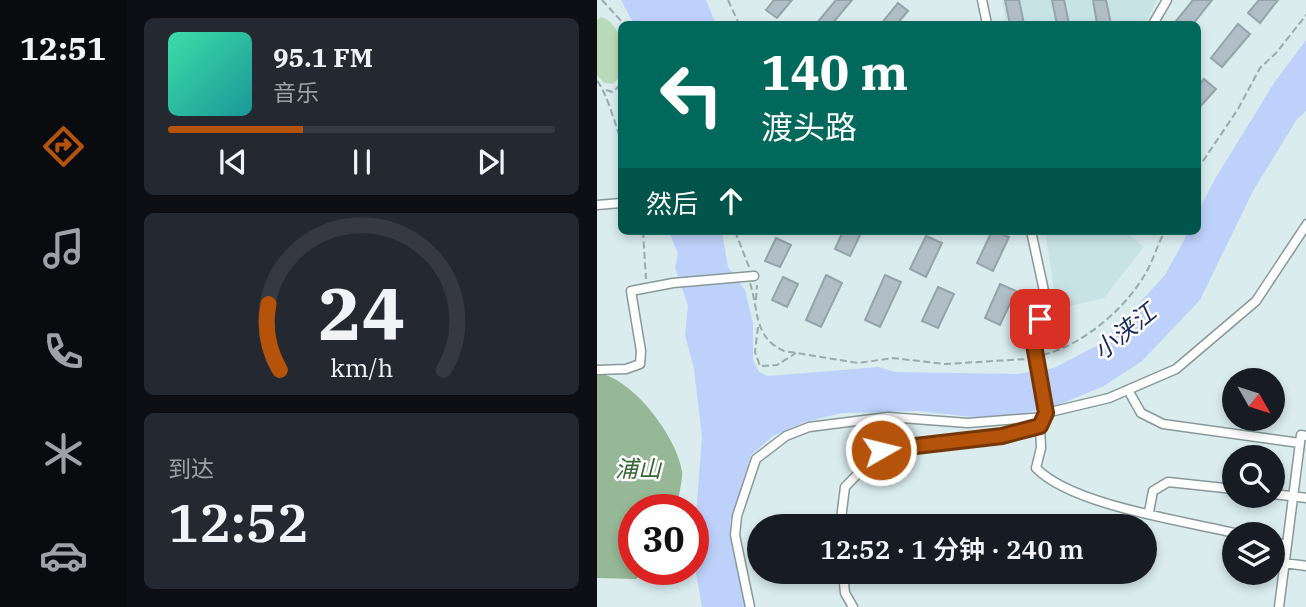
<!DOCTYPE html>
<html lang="zh">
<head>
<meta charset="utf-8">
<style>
  body { margin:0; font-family:"IBM Plex Serif","Noto Sans SC",serif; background:#242831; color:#f1f3f6; height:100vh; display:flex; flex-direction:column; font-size:26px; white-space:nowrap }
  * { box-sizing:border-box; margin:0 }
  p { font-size:23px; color:#9ea1a6 }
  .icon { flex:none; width:38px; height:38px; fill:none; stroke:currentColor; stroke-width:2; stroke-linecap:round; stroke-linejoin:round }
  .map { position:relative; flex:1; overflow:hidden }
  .sheet { display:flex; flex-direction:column; gap:18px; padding:18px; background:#0d0f14; width:471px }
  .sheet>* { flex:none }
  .guide { position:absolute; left:21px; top:21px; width:583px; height:214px; border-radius:10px; box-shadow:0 4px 10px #0003; background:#00695c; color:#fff; overflow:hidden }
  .needle { width:46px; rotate:129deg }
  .controls { position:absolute; left:625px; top:368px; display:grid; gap:14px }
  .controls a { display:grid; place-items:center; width:63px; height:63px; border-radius:50%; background:#171b24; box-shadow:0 4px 10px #0003; font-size:35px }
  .speed { position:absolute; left:21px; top:494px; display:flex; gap:14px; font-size:35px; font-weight:700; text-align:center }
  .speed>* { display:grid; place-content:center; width:91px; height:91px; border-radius:50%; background:#171b24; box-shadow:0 4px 10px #0003; line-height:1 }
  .speed .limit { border:10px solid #d22; background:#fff; color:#111 }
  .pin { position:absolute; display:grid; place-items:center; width:60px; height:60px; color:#fff; margin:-30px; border-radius:14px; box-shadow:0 4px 10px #0006 }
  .me { position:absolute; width:77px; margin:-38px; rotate:82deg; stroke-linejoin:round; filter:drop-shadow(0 0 5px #0008) }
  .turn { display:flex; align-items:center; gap:24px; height:147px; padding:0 28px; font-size:32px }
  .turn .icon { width:91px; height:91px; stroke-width:2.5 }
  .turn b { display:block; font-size:49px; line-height:60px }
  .then { display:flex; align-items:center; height:66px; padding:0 28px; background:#0003; gap:14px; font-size:26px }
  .big { font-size:52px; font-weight:600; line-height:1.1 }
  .sheet .tile { flex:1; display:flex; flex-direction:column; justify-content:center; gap:10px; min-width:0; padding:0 24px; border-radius:10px; background:#242831 }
  .sheet .dial { align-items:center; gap:0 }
  .dial svg { height:182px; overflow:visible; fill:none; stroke:#363941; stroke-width:7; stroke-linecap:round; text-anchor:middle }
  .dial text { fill:#f1f3f6; stroke:none }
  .song { display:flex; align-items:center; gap:21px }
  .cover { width:84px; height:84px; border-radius:10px; background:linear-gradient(135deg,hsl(160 70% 55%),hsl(180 70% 35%)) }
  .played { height:7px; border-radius:4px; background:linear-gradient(90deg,#b45309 35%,#363941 35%) }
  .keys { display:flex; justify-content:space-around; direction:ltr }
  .trip { position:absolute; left:150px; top:514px; width:410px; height:70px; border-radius:35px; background:#171b24; box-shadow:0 4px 10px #0003; font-weight:600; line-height:70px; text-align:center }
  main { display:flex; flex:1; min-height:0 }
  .dock { display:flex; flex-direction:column; width:126px; justify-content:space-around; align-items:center; background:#090b0e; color:#9ea1a6 }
  .dock .icon { width:49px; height:49px }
  .dock .selected { color:#b45309 }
  .dock b { font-size:32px; color:#f1f3f6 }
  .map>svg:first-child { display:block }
</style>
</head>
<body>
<main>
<nav class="dock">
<b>12:51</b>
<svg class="icon selected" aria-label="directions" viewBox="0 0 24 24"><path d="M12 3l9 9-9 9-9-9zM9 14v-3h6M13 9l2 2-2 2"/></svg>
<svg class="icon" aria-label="music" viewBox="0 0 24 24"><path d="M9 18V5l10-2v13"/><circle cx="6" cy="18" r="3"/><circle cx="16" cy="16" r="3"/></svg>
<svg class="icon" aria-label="phone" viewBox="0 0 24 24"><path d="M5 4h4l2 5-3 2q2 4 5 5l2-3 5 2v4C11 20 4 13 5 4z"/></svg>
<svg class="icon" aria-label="climate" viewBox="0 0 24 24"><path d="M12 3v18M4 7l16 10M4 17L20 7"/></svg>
<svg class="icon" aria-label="car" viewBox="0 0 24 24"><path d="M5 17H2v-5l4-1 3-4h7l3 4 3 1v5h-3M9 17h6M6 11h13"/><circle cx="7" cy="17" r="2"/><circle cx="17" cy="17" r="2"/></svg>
</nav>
<section class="sheet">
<div class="tile">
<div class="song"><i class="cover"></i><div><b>95.1 FM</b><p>音乐</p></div></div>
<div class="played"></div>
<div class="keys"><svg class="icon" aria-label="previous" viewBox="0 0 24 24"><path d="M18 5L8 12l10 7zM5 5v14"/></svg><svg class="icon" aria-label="pause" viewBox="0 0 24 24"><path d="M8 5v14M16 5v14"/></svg><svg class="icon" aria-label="next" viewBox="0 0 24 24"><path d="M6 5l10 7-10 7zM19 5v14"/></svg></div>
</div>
<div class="tile dial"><svg viewBox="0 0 100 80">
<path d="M14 69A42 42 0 1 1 86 69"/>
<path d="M14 69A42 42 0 0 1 9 40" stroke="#b45309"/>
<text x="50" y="56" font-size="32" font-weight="700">24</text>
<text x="50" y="72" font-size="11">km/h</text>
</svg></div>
<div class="tile"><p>到达</p><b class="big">12:52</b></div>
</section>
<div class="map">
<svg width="710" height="607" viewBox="0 0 710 607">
  <rect width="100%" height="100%" fill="#daecee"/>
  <!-- built -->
  <path fill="#c7e3e6" d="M405,0H560L548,24H409Z
    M448,231H528L547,247L507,298L460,309Z"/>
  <!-- green -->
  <path fill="#badbb9" d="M4,17C27,23 34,69 16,84L7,83L0,75V20Z"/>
  <!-- forest -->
  <path fill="#96b896" d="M0,373C35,377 80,437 85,471C86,483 80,497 81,509H37V569H51L39,579L0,578Z"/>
  <!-- water -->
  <path fill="#bdd1fa" d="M24,0H109L119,24H37Z
    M709,40V111L700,119L656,191L603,300L545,361L507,386L466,403L429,413L384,418L321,411L245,413L208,422L176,436L154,455L133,523L141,575L150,607H105L96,556L105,437L97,369L88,335L91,306L78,267L81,254L72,231H125L131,267L148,290L156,323V360L162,372L171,376L282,367L298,372L420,374L457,368L507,342L568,275L592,231H600V214L618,179L677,83Z"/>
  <!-- building -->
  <path fill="#b1bec7" stroke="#95a3ab" stroke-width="2" d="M177,0H195L180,18L169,10Z
    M239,0H255L235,24H219Z
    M408,0H422L427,24H413Z
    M455,0H467L472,24H460Z
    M496,0H509L514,24H500Z
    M596,0H615L596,24H584L579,21Z
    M662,0H681L663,23L651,13Z
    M301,3L311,11L300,24H284Z
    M641,24L653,34L625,67L614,58Z
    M607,79L619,89L600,110V87Z
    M246,231H265L253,256L238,249Z
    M395,231L412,237L396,271L380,263Z
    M329,236L345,243L329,277L313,269Z
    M179,238L194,245L183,267L168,261Z
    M229,275L245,283L224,327L209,320Z
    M288,275L304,282L283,327L268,320Z
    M186,277L201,284L190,307L175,300Z
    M403,284L419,291L403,325L388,318Z
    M341,287L357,294L341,328L325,321Z"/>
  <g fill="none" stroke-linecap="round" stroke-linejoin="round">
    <defs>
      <path id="minor" d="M385,0L390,24
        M556,24L570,0
        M0,205L24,203
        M434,231L449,300L443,319L434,328L449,413L443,426L444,448L439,468C476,506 589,521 642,534
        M0,370L29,369L43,364L44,351L34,291L76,283L157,276
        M531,390L544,413L566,424L703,443
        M449,413L512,398L579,369L659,301L710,224
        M676,494L710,498
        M552,512L556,491L571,482L637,489
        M243,527L248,487L284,450L405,436L443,426
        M676,542L690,545
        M687,563L710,566
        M246,572L248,593L256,607
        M153,607L138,535L140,516L159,459L189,436L212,427L291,417L371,423L447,417
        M682,607L704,435L710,436"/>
    </defs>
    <!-- minor casing -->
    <use href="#minor" stroke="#88989a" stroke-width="11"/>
    <!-- path -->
    <path stroke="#9baaab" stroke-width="2" stroke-dasharray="7 3.5" stroke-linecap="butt" d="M5,0L27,24
      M131,0L142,24
      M0,81C10,93 18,124 24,140
      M9,90L16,92L24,84
      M600,170L641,109L663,68L679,53L710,14
      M46,231L49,279
      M138,231L152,267
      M153,283C162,310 156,337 187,351L261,363L296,358L348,364L430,359
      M159,300L160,285
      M161,327L158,352L163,366L180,365L199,353
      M446,355C485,345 526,311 547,276C556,262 560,245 568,231"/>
    <!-- minor -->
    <use href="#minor" stroke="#fff" stroke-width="8"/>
  </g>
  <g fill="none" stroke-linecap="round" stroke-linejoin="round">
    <defs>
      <path id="route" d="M284,450L405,436L443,426L449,413L434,328L443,319"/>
    </defs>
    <!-- route casing -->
    <use href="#route" stroke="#753606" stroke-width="18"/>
    <!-- route -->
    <use href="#route" stroke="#b45309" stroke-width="12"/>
  </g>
  <g text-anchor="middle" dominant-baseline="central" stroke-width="5" stroke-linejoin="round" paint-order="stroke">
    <!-- park labels -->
    <g font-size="23" font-style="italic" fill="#356536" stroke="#fff">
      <text x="41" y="468">浦山</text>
    </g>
    <!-- water labels -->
    <g font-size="24" font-style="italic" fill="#16295a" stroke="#fff">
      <text transform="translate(527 331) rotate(-39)">小浃江</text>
    </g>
  </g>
</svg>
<div class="controls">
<a><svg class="needle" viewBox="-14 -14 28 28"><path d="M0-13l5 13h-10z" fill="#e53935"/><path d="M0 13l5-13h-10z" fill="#9ea1a6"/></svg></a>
<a><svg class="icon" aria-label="search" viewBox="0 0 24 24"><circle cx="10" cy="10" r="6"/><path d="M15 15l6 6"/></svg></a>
<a><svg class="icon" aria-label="layers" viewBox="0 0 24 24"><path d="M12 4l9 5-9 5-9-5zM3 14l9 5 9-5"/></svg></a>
</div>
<div class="speed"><div class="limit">30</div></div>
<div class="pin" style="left:443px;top:319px;background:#d93025"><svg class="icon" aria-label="arrive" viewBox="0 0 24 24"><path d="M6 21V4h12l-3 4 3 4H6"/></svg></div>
<svg class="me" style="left:284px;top:450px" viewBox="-20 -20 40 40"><circle r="17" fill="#b45309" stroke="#fff" stroke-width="3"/><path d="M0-11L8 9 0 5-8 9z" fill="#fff"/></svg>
<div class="trip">12:52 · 1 分钟 · 240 m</div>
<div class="guide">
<div class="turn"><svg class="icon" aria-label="left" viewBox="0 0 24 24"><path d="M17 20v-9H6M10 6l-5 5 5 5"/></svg><div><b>140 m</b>渡头路</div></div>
<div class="then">然后<svg class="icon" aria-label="ahead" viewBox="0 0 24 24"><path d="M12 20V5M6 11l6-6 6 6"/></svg></div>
</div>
</div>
</main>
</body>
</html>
